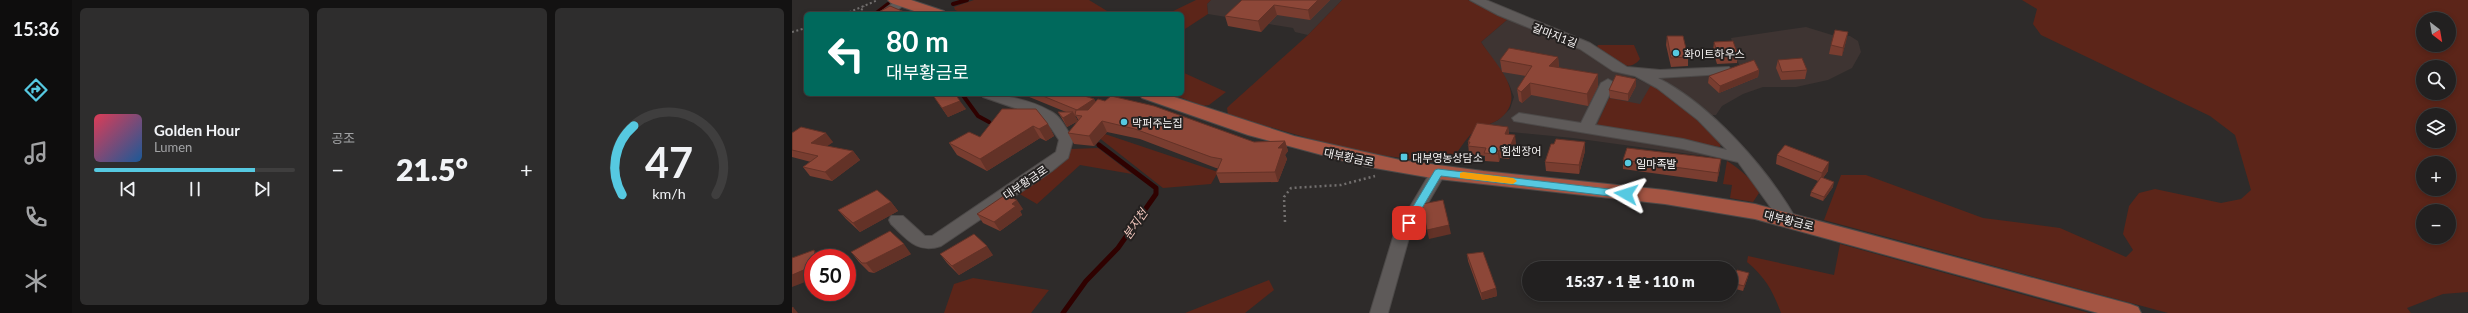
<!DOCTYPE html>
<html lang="ko">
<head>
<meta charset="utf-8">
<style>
  body { margin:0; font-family:Lato,"Noto Sans KR",sans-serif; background:#2e2d2d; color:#f1f3f6; height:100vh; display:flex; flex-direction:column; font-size:15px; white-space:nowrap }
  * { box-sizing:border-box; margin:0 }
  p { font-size:13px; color:#a2a3a5 }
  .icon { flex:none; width:22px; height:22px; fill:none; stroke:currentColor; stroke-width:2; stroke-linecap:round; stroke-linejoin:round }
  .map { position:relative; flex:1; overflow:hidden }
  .panel { display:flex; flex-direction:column; gap:8px; padding:8px; background:#131212; width:720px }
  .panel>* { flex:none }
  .top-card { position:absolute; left:12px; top:12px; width:380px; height:84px; border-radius:6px; box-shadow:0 2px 6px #0003,0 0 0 1px #3f3e3e; background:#00695c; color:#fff; overflow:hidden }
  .needle { width:26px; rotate:149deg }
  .tools { position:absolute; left:1624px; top:12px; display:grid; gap:8px }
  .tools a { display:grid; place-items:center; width:40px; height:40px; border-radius:50%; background:#222020; box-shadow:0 2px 6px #0003,0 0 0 1px #3f3e3e; font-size:20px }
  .speed { position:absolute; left:12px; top:249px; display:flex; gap:8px; font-size:20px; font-weight:700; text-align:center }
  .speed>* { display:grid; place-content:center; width:52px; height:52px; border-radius:50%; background:#222020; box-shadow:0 2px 6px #0003,0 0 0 1px #3f3e3e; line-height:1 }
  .speed .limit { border:6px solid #d22; background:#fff; color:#111 }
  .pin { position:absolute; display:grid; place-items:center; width:34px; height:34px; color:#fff; margin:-17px; border-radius:8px; box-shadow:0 2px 6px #0006 }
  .me { position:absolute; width:44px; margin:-22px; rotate:276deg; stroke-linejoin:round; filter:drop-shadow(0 0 3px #0008) }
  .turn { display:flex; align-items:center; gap:14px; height:84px; padding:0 16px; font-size:18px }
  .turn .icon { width:52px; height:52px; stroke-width:2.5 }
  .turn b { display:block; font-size:28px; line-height:34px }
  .big { font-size:30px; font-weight:800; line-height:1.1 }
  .panel .card { flex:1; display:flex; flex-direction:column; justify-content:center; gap:6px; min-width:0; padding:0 14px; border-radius:6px; background:#2e2d2d }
  .panel .dial { align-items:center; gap:0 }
  .dial svg { height:104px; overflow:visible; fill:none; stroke:#3f3e3e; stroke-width:7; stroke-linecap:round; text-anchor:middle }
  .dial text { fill:#f1f3f6; stroke:none }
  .song { display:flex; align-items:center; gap:12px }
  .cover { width:48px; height:48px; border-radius:6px; background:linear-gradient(135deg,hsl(350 70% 55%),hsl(210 70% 35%)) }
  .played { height:4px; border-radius:2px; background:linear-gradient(90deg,#56c9e1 80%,#3f3e3e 80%) }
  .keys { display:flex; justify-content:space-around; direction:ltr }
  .heat { display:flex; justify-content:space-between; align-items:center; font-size:22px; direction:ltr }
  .panel .tiles { flex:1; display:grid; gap:8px; grid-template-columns:repeat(3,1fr) }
  .trip { position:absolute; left:730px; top:261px; width:216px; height:40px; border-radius:20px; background:#222020; box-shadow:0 2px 6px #0003,0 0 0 1px #3f3e3e; font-weight:800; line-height:40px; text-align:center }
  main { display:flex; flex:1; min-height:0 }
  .menu { display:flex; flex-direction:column; width:72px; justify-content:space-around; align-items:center; background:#0e0d0d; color:#a2a3a5 }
  .menu .icon { width:28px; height:28px }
  .menu .on { color:#56c9e1 }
  .menu b { font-size:18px; color:#f1f3f6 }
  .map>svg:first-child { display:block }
</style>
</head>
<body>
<main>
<nav class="menu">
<b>15:36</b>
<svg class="icon on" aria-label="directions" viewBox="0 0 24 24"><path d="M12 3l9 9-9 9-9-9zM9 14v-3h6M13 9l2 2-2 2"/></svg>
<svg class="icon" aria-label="music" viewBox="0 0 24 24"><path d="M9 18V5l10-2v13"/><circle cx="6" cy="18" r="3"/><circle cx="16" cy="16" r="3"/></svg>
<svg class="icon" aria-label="phone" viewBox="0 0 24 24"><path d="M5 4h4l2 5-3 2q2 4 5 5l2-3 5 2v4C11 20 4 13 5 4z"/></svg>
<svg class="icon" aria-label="climate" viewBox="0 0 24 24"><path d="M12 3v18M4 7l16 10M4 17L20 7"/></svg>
</nav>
<section class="panel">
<div class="tiles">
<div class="card">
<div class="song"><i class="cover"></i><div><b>Golden Hour</b><p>Lumen</p></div></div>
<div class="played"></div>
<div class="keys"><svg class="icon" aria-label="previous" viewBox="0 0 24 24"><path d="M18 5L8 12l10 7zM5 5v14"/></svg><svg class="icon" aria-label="pause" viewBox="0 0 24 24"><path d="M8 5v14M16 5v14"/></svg><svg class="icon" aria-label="next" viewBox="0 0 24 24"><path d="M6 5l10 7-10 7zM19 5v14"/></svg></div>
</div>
<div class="card"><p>공조</p>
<div class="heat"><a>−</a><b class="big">21.5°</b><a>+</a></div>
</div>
<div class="card dial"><svg viewBox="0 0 100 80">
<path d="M14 69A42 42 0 1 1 86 69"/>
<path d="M14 69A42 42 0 0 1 23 16" stroke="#56c9e1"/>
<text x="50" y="56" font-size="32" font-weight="700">47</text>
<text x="50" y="72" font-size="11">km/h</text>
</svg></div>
</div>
</section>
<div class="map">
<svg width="1676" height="313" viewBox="0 0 1676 313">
  <rect width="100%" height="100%" fill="#2e2b2a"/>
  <!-- built -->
  <path fill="#3e3432" d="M419,0H550L516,35L503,32L501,28L416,14L415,4Z
    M716,19L793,49L833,73L876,94L929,140L927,158L781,138L688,129L706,120L718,109L722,97L717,84L689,42Z
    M1014,27L1040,35L1058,36L1066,41L1069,52L1060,68L1036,80L1004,87H971L951,94L930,106L924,115H914L900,99L866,78L867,76L940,71L947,65L939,38Z"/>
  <!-- green -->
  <path fill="#5c2519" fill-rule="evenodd" d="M182,0H297L320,14H172L163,10L162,7Z
    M404,0H419L415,4L416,14L390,31V14H375Z
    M550,0H676L716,19L689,42C705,66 738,97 706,120C698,125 686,127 679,134C671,143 664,154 657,164L595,156L547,147L436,115L435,108L439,104L516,35Z
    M1230,0H1676V292L1651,294L1615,308L1619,313H1376L1032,220L1049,175H1074L1191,218L1268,228L1334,257L1341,250L1331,234L1337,206L1347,193L1363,189L1429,203L1449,199L1459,190L1443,135L1418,116L1249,35L1241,24L1245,9ZM1631,19H1657V45H1631ZM1631,67H1657V93H1631ZM1631,115H1657V141H1631ZM1631,163H1657V189H1631ZM1631,211H1657V237H1631Z
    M806,45H842L848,59C835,76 815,57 804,49Z
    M390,72L434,92L417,105L411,106L380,94H390Z
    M859,85L892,103L929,140L928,147L805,125L817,98L848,104Z
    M304,131L426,172L419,184L371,188L301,133Z
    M306,148L340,174L288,165L245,204L226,193L274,160L279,149Z
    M935,161C948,169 960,179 967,193L961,202L938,198L940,185L931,184Z
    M1048,244L1297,313H989C981,291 973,277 955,262L956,256L1042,275Z
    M181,278L257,290L239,313H152L162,284Z
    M477,280L482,290L453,313H393Z"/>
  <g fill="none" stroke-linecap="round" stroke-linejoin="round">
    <!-- stream-far1 -->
    <path stroke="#2f0100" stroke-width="4" d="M161,4L175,0
      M83,14L96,4
      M170,94L186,116L197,122"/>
    <!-- stream -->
    <path stroke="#2f0100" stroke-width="5" d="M271,313L294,281L326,248L364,194V188L307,145"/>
    <defs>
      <path id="minor" d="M105,0H115L116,2L100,14H86Z
        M678,0H694L798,43L835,67L868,70L937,67L939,70L932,74L866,78C919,105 975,168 1004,219L1002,223H990L946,162L891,149L722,121L720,118L727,113L789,123L809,83L816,79L823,83L803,125L891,139L935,150L906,120L865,88L843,76L821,71L788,49L706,15Z
        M189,94C210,94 239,100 258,111C269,116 275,130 281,140L276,158L260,171L149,246C125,254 115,239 99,224L97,220L99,216H111L133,236H140L264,152L267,140L259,128L249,117L191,97Z
        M646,167L651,168L654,172L618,234L596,313H578L602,234L641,168Z"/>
      <path id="major" d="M96,0H119L152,11L154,14H131L99,3Z
        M347,94H373L502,136L608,160L691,171L873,190L963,204L1338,304L1346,307L1349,313H1306L963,219L873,204L646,179L571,166L456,135L350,98Z"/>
    </defs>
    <!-- minor casing -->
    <use href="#minor" stroke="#4c4948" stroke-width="2"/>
    <!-- major casing -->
    <use href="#major" stroke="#4c4948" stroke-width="2"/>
    <!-- path-far1 -->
    <path stroke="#726f6e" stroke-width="2" stroke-dasharray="2 2.5" stroke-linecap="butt" d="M53,14L86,0
      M67,14L72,6
      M0,32L14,28"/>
    <!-- path -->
    <path stroke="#726f6e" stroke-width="2.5" stroke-dasharray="2 3" stroke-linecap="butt" d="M493,222L492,197L499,188L549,185L583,176"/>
    <!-- minor -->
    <use href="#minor" fill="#5e5a59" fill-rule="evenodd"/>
    <!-- major -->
    <use href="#major" fill="#a45543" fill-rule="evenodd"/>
  </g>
  <!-- wall -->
  <path fill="#793d30" d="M450,0H538L518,20L485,15L469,32L436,26L433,16Z
    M1056,32L1054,41L1050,56L1037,54L1039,45Z
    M875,36L896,57V66L879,67L874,45Z
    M922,42L946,55L945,63L925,64L921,51Z
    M766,57L767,68L806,74V86L796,106L739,95L730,103L727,101L725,89L734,76L710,72L708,60Z
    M986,60L1015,70L1013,79L989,80L984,68Z
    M967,70L966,77L927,93L916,83L917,76Z
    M844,86L836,101L818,98L817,90Z
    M140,94L174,109L156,117Z
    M230,94H286L302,99L304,102L313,101L462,142L493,141L496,151L493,155L495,159L486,182L428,183L424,173L426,168H424L348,139L315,132L302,146L282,144L276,133L287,121L284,116H283L286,121L275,127L266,112H274Z
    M256,124L262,136L254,141L248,138L195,171L165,155L157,143Z
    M716,127L717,134L724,143L717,159L708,158L707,162L693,161V156L677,154L676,142Z
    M0,133L41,142L35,146L61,151L68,160L40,181L18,176L11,167L19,162L0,157Z
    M793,142V151L787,174L754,171L753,162L762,144Z
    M985,155L1036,171L1031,178L1041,187L1031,201L1018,196L1019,192L1026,181L984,164Z
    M831,160L928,168L925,182L831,169Z
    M99,202L106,211L68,232L54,219L46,210Z
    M231,209L228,211L230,215L208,231L191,223L185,214Z
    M59,252L119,254L82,273L77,272L67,262Z
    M148,254L201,255L167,275L155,263Z
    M675,254L704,288L705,296L690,300L676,261Z
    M956,277L951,291L940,288V283Z"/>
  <!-- shaded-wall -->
  <path fill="#633227" d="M526,0H538L518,20L516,10Z
    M482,5L485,15L469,32L466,21Z
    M1056,32L1054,41L1050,56L1051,48Z
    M766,57L767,68L757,66Z
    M967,70L966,77L927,93L928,86Z
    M806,74V86L796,106L795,94Z
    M844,79V86L836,101V94Z
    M738,83L739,95L730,103L729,92Z
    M302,99L307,108L291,117L285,110Z
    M168,101L174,109L156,117L150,108Z
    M281,112L286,121L275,127L271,118Z
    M310,121L315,132L302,146L297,136Z
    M256,124L262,136L254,141L247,129Z
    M241,126L248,138L195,171L188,159Z
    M716,127L717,135L713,134Z
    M34,133L41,142L26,152L19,143Z
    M723,135L724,143L717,159L716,151Z
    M493,141L496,151L493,155L495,159L486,182L483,172L486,148Z
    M793,142V151L787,174V165Z
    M707,150L708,158L707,162L706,154Z
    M61,151L68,160L40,181L33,172Z
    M929,159L928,168L925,182L926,173Z
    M1037,162L1036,171L1028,182L1030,173Z
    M1042,182L1041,187L1031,201L1032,197Z
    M225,200L231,209L228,211L230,215L208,231L202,222L220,204Z
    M99,202L106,211L68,232L61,223Z
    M657,225L659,234L637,239L635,230Z
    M112,244L119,254L82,273L74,263Z
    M195,246L201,255L167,275L160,266Z
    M22,250L30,258H24Z
    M21,266V279L0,287V275Z
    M957,273L956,277L951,291L952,286Z
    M704,288L705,296L690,300L689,293Z
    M1,307L6,313H1Z"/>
  <!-- building -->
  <path fill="#8d4738" stroke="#633227" d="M450,0H526L516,10L482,5L466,21L433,16Z
    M98,6L117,14H83Z
    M1043,30L1056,32L1051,48L1039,45Z
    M875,36H891L896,57L879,58Z
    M941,41L946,55L926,56L922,42Z
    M717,48L766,57L757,66L806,74L795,94L738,83L729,92L725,89L740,66L708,60Z
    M1010,58L1015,70L990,72L986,60Z
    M962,60L967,70L928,86L917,76Z
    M824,75L844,79L836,94L817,90Z
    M140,94H163L168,101L150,108Z
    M246,94H286L302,99L285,110Z
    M319,96L362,106L462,142L493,141L486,148H491L483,172L424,173L430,159L419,157L343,129L310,121L297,136L276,133L290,116L283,115L284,110H296L306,99L313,101Z
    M210,109H244L256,124L247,129L241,126L188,159L157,143L177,132L188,137Z
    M266,112H281L271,118Z
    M685,123L716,127L713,134L723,135L716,151L707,150L706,154L692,153L694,148L676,146L678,142H676Z
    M9,127L34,133L19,143L61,151L33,172L11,167L26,156L0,150V133Z
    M764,139L793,142L787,165L753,162L759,144H762Z
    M993,145L1037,162L1030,173L985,155Z
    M835,148L929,159L926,173L831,160Z
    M1029,177L1042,182L1032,197L1019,192Z
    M85,190L99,202L61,223L46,210Z
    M213,195L225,200L220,204L224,206L202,222L185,214Z
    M651,200L657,225L635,230L630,204Z
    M98,231L112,244L74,263H70L59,252Z
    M182,234L195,246L160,266L148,254Z
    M22,250L24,258H21V266L0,275V258Z
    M691,252L704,288L689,293L675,254Z
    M945,270L957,273L952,286L940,283Z
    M1,307V313H0V308Z"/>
  <!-- route -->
  <path fill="#56c9e1" stroke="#388392" d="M646,169L834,191L839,194L834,198L649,176L620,225H613V220L643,170Z"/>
  <!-- slow -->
  <path fill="#f59e0b" d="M671,172L721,178L725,181L721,184L668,178V173Z"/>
  <!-- markers -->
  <g fill="#56c9e1" stroke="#242120" stroke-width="1.5">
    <circle cx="884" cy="53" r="4"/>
    <circle cx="332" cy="122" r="4"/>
    <circle cx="701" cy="150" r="4"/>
    <rect x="608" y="153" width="8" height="8" rx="2"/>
    <circle cx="836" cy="163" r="4"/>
  </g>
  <g text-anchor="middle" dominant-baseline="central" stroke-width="4" stroke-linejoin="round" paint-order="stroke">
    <!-- street labels -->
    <g font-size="11" fill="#f7f4f4" stroke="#242120">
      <text transform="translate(763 35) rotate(21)">갈마지1길</text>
      <text transform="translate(557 157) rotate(12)">대부황금로</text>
      <text transform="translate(233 182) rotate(-34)">대부황금로</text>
      <text transform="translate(997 220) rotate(14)">대부황금로</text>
    </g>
    <!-- poi labels -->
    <g font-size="11" fill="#f7f4f4" stroke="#242120" text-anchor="start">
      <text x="892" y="53">화이트하우스</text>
      <text x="340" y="122">막퍼주는집</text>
      <text x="709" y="150">힘센장어</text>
      <text x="620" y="157">대부영농상담소</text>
      <text x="844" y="163">일마족발</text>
    </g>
    <!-- water labels -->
    <g font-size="12" font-style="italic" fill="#f3c8be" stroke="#242120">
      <text transform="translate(343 224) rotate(-55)">분지천</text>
    </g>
  </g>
</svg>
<div class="tools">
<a><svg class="needle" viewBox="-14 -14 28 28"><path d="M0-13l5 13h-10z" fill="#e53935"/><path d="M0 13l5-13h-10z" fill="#a2a3a5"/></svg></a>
<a><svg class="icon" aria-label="search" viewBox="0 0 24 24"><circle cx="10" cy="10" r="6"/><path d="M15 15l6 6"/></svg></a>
<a><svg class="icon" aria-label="layers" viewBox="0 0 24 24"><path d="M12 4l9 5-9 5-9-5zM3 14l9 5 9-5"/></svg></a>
<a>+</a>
<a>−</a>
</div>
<div class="speed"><div class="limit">50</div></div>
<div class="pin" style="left:617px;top:223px;background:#d93025"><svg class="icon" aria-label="arrive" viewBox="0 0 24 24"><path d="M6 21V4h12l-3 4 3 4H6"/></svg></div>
<svg class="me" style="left:834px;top:194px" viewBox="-20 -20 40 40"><path d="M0-17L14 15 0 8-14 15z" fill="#56c9e1" stroke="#fff" stroke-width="4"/></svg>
<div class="trip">15:37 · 1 분 · 110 m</div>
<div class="top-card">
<div class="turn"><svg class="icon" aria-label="left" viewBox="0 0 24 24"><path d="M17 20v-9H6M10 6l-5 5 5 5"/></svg><div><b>80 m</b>대부황금로</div></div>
</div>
</div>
</main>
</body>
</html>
